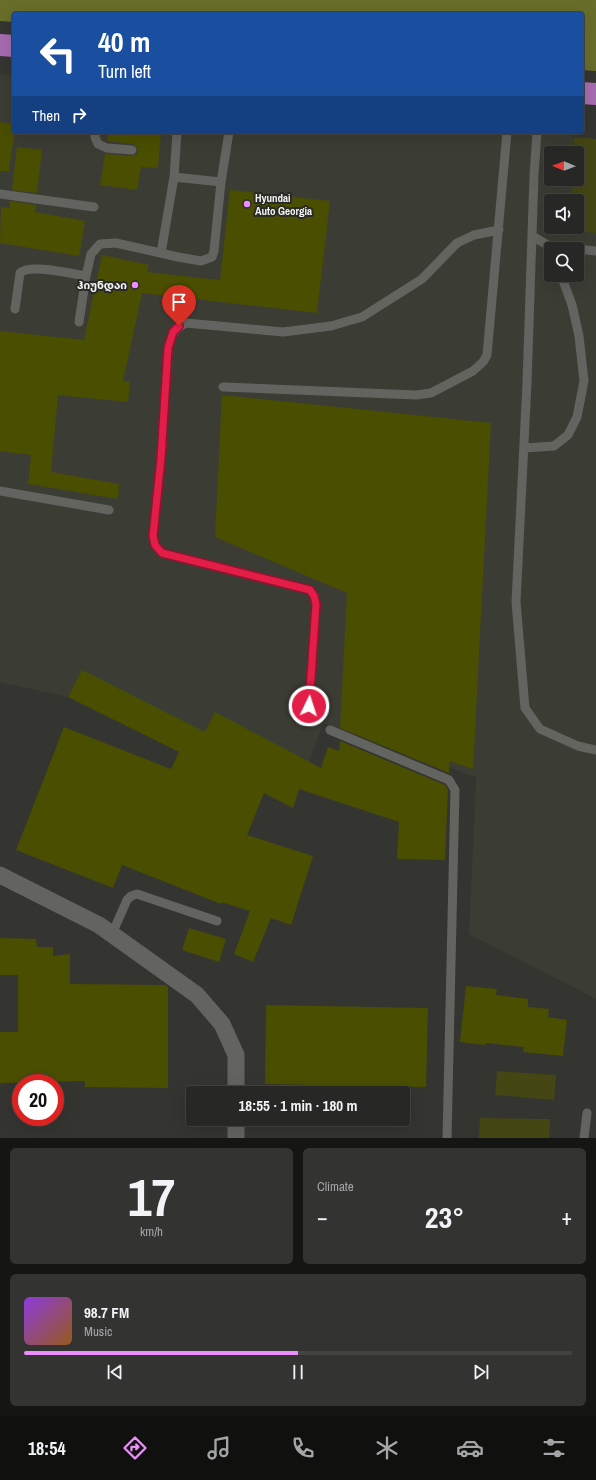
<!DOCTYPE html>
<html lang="en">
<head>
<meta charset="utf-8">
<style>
  body { margin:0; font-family:"Archivo Narrow","Noto Sans Georgian",sans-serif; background:#333332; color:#f1f3f6; height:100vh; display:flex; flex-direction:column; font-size:15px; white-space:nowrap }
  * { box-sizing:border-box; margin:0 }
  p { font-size:13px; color:#a4a5a7 }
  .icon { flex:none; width:22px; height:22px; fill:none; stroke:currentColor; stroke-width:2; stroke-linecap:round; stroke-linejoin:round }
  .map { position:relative; height:1138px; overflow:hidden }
  .details { display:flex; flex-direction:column; gap:10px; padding:10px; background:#151514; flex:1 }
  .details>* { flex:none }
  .guide { position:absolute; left:12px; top:12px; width:572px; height:122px; border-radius:4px; box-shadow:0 4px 16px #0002,0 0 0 1px #434442; background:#1a4fa0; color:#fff; overflow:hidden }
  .needle { width:26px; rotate:271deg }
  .fabs { position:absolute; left:544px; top:146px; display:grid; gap:8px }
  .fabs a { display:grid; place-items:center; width:40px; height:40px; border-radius:4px; background:#272725; box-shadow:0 4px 16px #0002,0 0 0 1px #434442; font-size:20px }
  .speed { position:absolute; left:12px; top:1074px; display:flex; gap:8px; font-size:20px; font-weight:700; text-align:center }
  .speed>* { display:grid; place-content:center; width:52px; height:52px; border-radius:50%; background:#272725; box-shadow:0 4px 16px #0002,0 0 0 1px #434442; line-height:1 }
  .speed .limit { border:6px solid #d22; background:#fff; color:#111 }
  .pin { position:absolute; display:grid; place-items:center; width:34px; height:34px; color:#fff; margin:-41px -17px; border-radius:50% 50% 50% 0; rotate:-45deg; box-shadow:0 0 4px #0007 }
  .pin .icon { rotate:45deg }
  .me { position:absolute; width:44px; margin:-22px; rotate:4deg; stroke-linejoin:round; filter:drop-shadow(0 0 3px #0008) }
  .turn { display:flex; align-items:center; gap:14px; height:84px; padding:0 20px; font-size:18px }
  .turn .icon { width:52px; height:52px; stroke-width:2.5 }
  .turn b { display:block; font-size:28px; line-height:34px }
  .then { display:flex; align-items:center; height:38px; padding:0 20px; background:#0003; gap:8px; font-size:15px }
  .big { font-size:30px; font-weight:700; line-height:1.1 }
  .details .widget { flex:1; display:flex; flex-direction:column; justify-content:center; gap:6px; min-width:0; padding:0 14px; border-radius:6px; background:#333332 }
  .details .dial { align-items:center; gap:0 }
  .dial b { font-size:52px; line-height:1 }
  .song { display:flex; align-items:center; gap:12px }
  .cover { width:48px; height:48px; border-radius:6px; background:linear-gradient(135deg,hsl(270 70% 55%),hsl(30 70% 35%)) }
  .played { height:4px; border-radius:2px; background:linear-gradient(90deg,#eb8dfc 50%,#434442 50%) }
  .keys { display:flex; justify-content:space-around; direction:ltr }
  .heat { display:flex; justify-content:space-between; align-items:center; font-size:22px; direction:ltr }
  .details .tiles { flex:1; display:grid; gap:10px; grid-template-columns:1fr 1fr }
  .widget:last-child { grid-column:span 2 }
  .trip { position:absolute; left:186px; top:1086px; width:224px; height:40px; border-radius:4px; background:#272725; box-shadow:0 4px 16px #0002,0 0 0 1px #434442; font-weight:700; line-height:40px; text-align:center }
  .dock { display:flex; height:64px; justify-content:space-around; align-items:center; background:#10100f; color:#a4a5a7 }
  .dock .icon { width:28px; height:28px }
  .dock .selected { color:#eb8dfc }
  .dock b { font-size:18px; color:#f1f3f6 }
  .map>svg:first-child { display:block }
</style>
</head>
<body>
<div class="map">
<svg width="596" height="1138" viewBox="0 0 596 1138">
  <rect width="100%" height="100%" fill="#343431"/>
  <!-- built -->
  <path fill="#3b3d34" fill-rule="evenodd" d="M0,74L14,75V132H574L573,153H551V179H572L570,201H551V227H569V230L596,233V999L469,934L476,777L323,723L293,808L68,697L0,682ZM551,249H577V275H551Z"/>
  <!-- green -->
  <path fill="#444714" d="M574,137L596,139V233L568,230L569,227H577V201H570L572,179H577V153H573Z
    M497,1071L556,1075L554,1100L495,1095Z
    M480,1118L550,1119L549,1138H479Z"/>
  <!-- forest -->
  <path fill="#696d2a" d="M0,0H596V71L582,70V14H14V22L0,21Z"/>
  <!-- building -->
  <path fill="#4a4e00" d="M0,122L14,124V134L9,171H0Z
    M108,132H161L158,168L141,167L137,190L100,185L105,154L132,156L137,154L138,151L137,147L133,144L107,141Z
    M17,147L42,150L37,193L12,190Z
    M230,190L330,201L317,313L142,293L123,381H130L128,402L58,395L51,472L119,484L118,499L28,484L31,455L0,451V331L84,340L102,255L149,265L147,272L220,280Z
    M10,201L36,205L35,212L85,221L79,256L0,243L1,207L10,208Z
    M222,395L491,423L473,769L449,761V773L340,728L347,593L215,537Z
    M82,670L205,732L215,712L321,768L328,747L339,751L340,741L445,785L448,790L445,860L397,859L399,822L299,789L293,808L264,793L247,835L313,856L291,925L271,918L253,962L234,954L250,911L221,902V904L122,865L113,888L16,850L64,727L171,769L179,752L68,697Z
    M189,928L226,939L219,962L182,950Z
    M0,938L36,939L37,947H53V956L70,954V984L165,985L168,987V1088L85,1087V1081L0,1083V1032H18V975H0Z
    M466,986L497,989L496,995L528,999V1007L549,1009L548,1017L567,1020L563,1056L523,1052L524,1047L486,1043L485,1045L460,1042Z
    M266,1005L428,1008L426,1087L265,1084Z"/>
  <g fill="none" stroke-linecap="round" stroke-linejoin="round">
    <!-- service -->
    <path stroke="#636360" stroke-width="9" d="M95,132V137L98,144L107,148L132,150
      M177,132L174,177L221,182L229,132
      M537,132L534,176L527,383L516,602L525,708L540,729L578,746L596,750
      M0,194L94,207
      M532,236L551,247L552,249
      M551,247L573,249
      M577,249L596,251
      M161,253L174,177
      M15,309L20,273C30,263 72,274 86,276L91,254L100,244L116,243L178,257L201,261L212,257L214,251L221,182
      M79,322L86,276
      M223,387L416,395L431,393L473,371L483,362L487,355L507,132
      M524,448L554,446L568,435L577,417L584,381L579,336L572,305L561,275
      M0,491L109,510
      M309,707L316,604L314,596L310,590L162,553L155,545L153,536L161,458L168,349C171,336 174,329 186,323L283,332L331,326L362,317L422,279L457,243L474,235L499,230
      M330,730L449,780L455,790L447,1138
      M112,934L127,900L131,896L137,894L217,921
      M584,1138L587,1113"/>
    <!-- minor -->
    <path stroke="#636360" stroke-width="17" d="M0,875L99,925L197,995L222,1024L236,1055V1093
      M236,1119V1138"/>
    <!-- trunk -->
    <path stroke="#a66cb0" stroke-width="22" d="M0,45L14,46
      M582,93L596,94"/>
  </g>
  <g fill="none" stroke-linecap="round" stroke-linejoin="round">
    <defs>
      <path id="route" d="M179,326L173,332L168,348L161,458L153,536L155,545L162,553L310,590L314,596L316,604L309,706"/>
    </defs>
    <!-- route casing -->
    <use href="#route" stroke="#92132f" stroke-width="10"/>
    <!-- route -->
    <use href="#route" stroke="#e11d48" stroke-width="7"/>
  </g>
  <!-- markers -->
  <g fill="#eb8dfc" stroke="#2a2a27" stroke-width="1.5">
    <circle cx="247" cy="204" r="4"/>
    <circle cx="135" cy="285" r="4"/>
  </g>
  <g text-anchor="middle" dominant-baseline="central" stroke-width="4" stroke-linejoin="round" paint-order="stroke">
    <!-- poi labels -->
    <g font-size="11" font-weight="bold" fill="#f5f5f3" stroke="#2a2a27" text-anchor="start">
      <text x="255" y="198">Hyundai<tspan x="255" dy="13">Auto Georgia</tspan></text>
      <text x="127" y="285" text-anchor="end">ჰიუნდაი</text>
    </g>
  </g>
</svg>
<div class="fabs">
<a><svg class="needle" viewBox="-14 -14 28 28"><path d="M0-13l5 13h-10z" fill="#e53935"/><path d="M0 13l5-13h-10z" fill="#a4a5a7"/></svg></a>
<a><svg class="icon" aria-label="sound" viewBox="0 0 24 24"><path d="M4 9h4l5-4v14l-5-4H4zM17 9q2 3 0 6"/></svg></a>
<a><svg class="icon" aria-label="search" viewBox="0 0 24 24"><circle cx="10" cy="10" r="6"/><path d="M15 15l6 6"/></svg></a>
</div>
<div class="speed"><div class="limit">20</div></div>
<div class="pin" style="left:179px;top:326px;background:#d93025"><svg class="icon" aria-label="arrive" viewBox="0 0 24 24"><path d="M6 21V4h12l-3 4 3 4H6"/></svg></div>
<svg class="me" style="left:309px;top:706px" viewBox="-20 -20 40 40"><circle r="17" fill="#e11d48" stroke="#fff" stroke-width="3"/><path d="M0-11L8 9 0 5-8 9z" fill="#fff"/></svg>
<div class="trip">18:55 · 1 min · 180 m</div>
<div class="guide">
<div class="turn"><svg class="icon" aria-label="left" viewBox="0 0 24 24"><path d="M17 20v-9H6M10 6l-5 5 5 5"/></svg><div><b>40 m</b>Turn left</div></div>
<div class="then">Then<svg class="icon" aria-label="right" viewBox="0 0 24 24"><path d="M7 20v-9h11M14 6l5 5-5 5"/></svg></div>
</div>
</div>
<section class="details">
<div class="tiles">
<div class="widget dial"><b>17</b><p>km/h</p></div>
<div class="widget"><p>Climate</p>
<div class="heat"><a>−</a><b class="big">23°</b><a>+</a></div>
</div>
<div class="widget">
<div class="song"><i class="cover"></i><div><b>98.7 FM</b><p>Music</p></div></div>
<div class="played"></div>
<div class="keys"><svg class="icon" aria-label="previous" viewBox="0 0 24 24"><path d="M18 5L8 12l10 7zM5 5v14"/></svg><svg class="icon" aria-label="pause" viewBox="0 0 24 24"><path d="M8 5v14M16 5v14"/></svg><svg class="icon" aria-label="next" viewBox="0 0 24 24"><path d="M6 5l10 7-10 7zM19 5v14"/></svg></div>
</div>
</div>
</section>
<nav class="dock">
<b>18:54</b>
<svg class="icon selected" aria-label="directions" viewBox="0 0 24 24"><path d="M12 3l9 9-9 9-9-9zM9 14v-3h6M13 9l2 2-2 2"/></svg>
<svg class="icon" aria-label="music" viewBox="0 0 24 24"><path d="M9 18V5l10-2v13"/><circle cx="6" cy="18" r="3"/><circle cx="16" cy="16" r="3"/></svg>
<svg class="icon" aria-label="phone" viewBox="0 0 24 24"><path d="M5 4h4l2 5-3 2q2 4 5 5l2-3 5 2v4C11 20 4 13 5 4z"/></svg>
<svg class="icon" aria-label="climate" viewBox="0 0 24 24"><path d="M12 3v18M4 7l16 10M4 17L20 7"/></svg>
<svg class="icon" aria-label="car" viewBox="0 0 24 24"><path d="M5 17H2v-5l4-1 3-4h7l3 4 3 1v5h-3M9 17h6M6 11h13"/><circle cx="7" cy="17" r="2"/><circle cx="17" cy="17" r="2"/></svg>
<svg class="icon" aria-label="filters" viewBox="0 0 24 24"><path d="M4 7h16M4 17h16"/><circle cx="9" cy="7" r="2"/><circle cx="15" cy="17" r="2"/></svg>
</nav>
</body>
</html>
